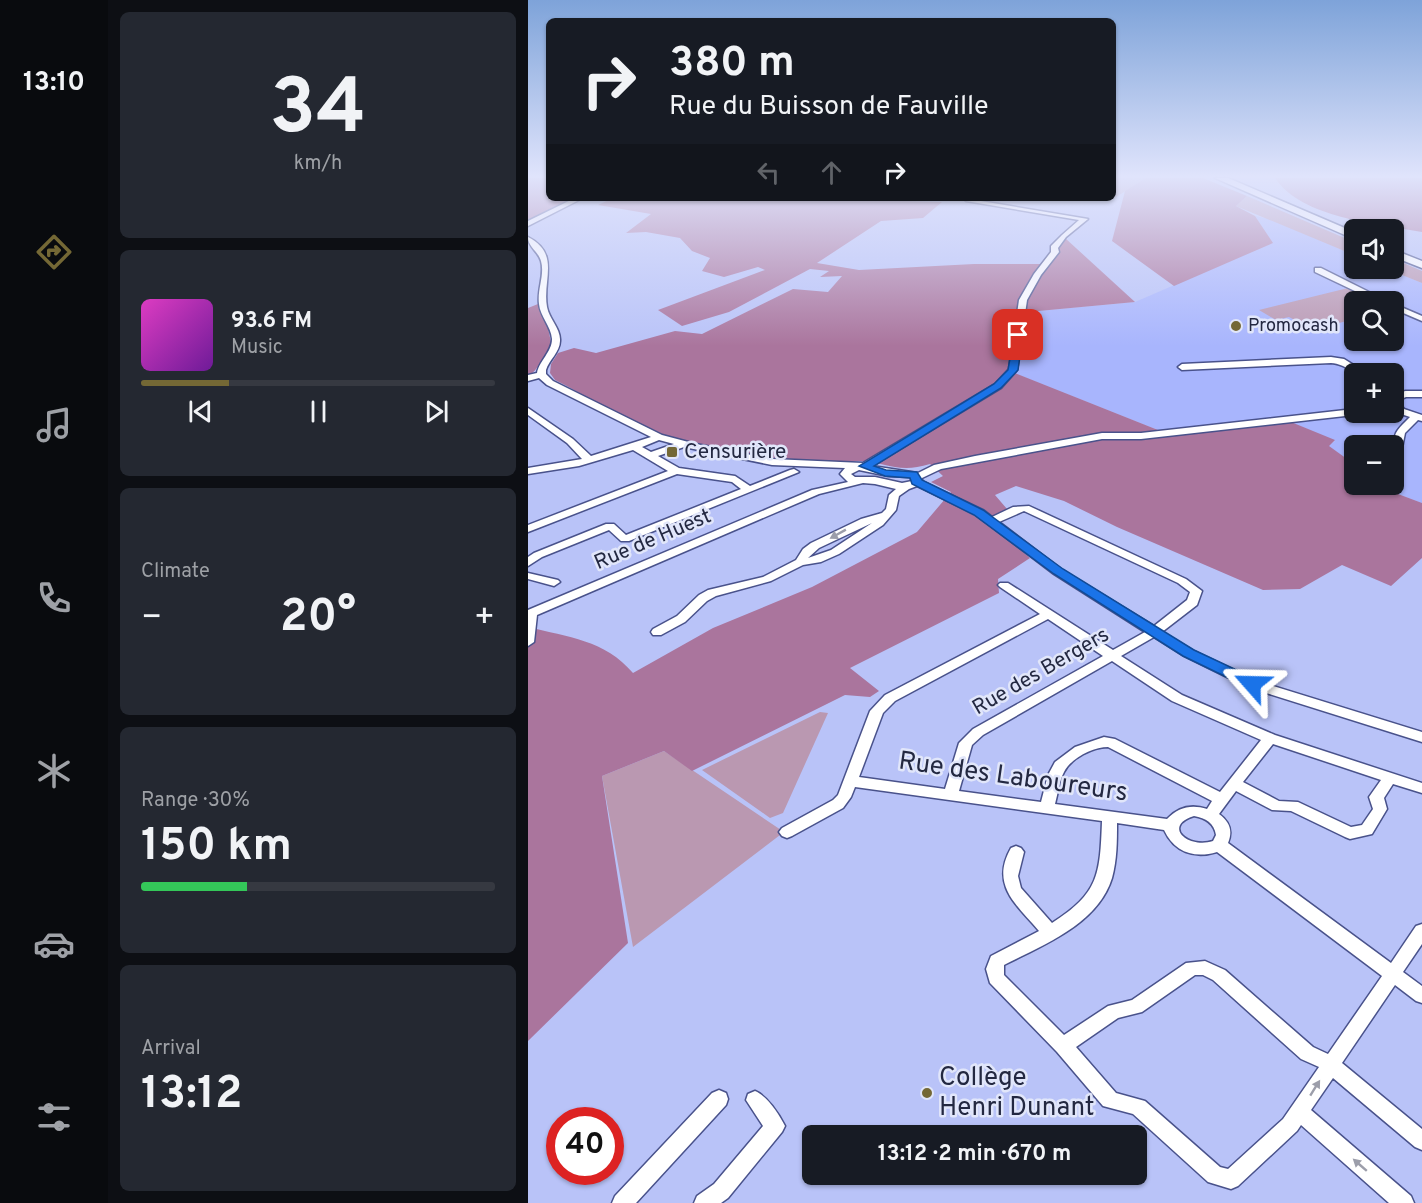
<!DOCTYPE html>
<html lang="en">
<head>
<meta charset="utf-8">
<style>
  body { margin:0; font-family:Overpass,sans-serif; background:#242831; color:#f1f3f6; height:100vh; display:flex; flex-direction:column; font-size:22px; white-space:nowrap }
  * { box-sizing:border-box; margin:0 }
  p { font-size:20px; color:#9ea1a6 }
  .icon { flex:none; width:33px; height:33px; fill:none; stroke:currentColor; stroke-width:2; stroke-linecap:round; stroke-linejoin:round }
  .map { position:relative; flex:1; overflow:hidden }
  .side { display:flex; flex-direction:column; gap:12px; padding:12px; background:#0d0f14; width:420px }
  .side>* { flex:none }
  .guide { position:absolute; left:18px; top:18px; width:570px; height:183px; border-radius:9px; box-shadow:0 2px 4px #0004; background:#171b24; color:#f1f3f6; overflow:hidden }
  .controls { position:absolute; left:816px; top:219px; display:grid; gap:12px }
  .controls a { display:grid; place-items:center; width:60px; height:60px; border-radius:9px; background:#171b24; box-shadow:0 2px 4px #0004; font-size:30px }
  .speed { position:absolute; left:18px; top:1107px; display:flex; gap:12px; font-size:30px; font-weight:700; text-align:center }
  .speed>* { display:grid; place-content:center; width:78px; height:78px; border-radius:50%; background:#171b24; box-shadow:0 2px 4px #0004; line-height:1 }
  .speed .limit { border:9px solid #d22; background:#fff; color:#111 }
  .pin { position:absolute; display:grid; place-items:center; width:51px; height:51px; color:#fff; margin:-26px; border-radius:12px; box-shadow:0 3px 9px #0006 }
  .me { position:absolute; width:66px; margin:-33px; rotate:295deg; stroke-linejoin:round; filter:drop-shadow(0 0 4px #0008) }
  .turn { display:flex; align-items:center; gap:21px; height:126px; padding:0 24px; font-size:27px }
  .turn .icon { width:78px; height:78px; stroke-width:2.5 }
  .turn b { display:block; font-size:42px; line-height:51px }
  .lanes { display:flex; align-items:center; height:57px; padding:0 24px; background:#0003; justify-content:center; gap:30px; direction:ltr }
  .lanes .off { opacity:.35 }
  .big { font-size:45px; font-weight:700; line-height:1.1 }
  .side .card { flex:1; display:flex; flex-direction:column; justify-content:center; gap:9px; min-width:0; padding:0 21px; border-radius:9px; background:#242831 }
  .side .dial { align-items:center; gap:0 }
  .dial b { font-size:78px; line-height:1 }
  .song { display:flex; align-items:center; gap:18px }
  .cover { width:72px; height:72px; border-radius:9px; background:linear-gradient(135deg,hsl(310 70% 55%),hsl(280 70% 35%)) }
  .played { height:6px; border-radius:3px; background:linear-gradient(90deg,#746835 25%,#363941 25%) }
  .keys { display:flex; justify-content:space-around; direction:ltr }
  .heat { display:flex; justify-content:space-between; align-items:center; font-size:33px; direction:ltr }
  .charge { height:9px; border-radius:4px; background:linear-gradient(90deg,#34c759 30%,#363941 0) }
  .trip { position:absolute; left:274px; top:1125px; width:345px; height:60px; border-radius:9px; background:#171b24; box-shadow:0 2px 4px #0004; font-weight:700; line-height:60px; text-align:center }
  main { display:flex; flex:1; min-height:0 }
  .tab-bar { display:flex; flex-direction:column; width:108px; justify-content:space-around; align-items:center; background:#090b0e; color:#9ea1a6 }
  .tab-bar .icon { width:42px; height:42px }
  .tab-bar .active { color:#746835 }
  .tab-bar b { font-size:27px; color:#f1f3f6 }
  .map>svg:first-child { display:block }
</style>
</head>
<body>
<main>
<nav class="tab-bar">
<b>13:10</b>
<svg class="icon active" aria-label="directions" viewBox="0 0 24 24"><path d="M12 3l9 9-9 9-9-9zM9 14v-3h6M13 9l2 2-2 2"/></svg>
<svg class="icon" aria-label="music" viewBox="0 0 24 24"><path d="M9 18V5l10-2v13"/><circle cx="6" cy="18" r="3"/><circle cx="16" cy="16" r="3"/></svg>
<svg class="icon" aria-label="phone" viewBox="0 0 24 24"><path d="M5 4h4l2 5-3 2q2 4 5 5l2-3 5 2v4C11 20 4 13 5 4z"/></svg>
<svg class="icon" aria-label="climate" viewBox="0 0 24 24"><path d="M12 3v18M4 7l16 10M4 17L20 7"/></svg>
<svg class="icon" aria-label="car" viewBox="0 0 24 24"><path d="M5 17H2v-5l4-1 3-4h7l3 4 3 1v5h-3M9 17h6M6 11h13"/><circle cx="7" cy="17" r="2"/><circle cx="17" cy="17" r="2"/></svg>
<svg class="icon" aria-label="filters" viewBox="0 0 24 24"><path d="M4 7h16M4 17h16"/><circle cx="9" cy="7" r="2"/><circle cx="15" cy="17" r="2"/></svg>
</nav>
<section class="side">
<div class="card dial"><b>34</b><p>km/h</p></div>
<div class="card">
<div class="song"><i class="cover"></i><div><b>93.6 FM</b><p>Music</p></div></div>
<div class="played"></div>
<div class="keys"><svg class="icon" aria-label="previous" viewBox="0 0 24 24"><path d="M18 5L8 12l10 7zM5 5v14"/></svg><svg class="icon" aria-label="pause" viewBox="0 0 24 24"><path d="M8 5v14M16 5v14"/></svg><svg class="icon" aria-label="next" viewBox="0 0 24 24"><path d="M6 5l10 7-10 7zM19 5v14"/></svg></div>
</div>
<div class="card"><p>Climate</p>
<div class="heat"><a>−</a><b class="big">20°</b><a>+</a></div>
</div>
<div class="card"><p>Range · 30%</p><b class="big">150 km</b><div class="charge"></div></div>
<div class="card"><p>Arrival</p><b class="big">13:12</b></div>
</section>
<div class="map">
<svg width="894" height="1203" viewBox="0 0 894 1203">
  <rect width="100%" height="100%" fill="#b9c3f8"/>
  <!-- built -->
  <path fill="#a8b5fd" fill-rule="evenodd" d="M727,216L742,219L826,255V268L859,269L894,283V503L870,494L855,485L866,484V446H826V464L800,446L807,441L763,422L645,436L481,371L489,313L607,302L744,243ZM826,302H866V340H826ZM826,374H866V412H826Z"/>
  <!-- green -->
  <path fill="#ba98b1" d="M585,178H618L585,199L577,198H585Z
    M719,196L826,242V255L708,206Z
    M866,259L894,271V283L859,269L866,268Z
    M820,288L848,301L826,302V319L785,330L761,317L748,320L731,310Z
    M292,712L300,713L255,813L242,818L174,770Z
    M136,751L256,832L105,947L74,776Z"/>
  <!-- forest -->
  <path fill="#aa759d" d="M0,178H21V198H51L0,223Z
    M618,178H675L719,196L708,206L727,216L745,243L646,286L584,241L597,191Z
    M747,178H894V232C849,224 774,218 747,178Z
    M85,198H380L379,201L414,202L395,218L353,221L289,263L331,270L446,264H518L537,238L607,302L489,313L482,371L645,436L763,422L807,440L801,446L826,464V484L855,485L870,494L894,503V558L863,586L814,565L772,589L735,590L589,527L536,501L488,486L467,495L479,509L469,518L461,522L502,558L470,579L471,593L322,668L351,691L342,697L317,695L164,771L136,751L74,776L100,943L0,1041V627C40,637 77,640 105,673L185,628L284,587L389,532L423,492L403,482L415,476L402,464C370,474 359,462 331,461C309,461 288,463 267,461C224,459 165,446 124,431C91,418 60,396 27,380L22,373L23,364L30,353L46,348L68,353L147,331L174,334L265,289L300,292L314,276L292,277L301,271L282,269L201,312L154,326L130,310L237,270L230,267L196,277L174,271L182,258L164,251L152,238L118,232L98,233L123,214L70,205Z
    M10,304L20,328L24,347C15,356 10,371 0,376V308Z"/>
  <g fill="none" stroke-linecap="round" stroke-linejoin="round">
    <defs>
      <path id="minor" d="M47,198H55L0,226V221Z
        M435,198L560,219L538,237L530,248L531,252L513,275L499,300L489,370L473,388L344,466L390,473L406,465L447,456L574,433H613L826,409V412H830L826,415L613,439H574L413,469L394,478V481L455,510L464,517L485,507L501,506L658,579L674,591L669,605L634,632L664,650L729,681L894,732V742L719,687L656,656L626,637L593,656L654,695L747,735L894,783V793L865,784L856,798L859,809L844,834L822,839L817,837L763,811L744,810L708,791L691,814C702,822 705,831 700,843L863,963L888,926L894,924V944L875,972L894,986V1003L888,1001L867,985L814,1063L894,1129V1150L887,1147L805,1078L783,1110L883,1196L886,1203H861L773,1125L769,1131L710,1186L703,1189L680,1182L605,1114L575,1106L529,1052L462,983L458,969L463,956L511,931C488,904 462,885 483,848L488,846L493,848L496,852L490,876L493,888L524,923C571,893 572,875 574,821L327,787L323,797L315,808L264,836L259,838L254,836L251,832L254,828L305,800L310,795L342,711L357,695L512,614L472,587L470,585L472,583H480L585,650L617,632L526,574L447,514L389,486L381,489L371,496L368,510L355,525L311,554L293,562L275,565L243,581L188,596L179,601L157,622L133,635H125L123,632L125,629L149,616L171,595L180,590L235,577L268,560L275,549L283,543L333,519L354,513L358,509L361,495L368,489L347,484L335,483L291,494L9,615L6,642L0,646V610L284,490L320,482L312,474L317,468L244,465L156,447L130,456L151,468L207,476L222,486L262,470L266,469L271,472L101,541H93L81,530L14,557L0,566V557L6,553L78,524H86L98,535L213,489L204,482L149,474L0,532V525L140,471L105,450L51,466L0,474V468L54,459L39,443L0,415V408L45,439L63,456L123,437L19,385L11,378L0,381V375L9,373C11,361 24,352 24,339C23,326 12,316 11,304C9,289 17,275 13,261C10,251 0,247 0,237C33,254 14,280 19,307C21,319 33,329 32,341C32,352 21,360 18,370V374L25,381L134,435L168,444L244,459L335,463L467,384L481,369L491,300L506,274L523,252V246L534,235L551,220L438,201ZM131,440L146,444L123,452L114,447ZM331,470L360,476L382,477L384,481L374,483L347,477H327L323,474ZM496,511L650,583L662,592L659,600L626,626L534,570L471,522ZM344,523L303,550L280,558L291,548ZM520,619L575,656L445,729L431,743L417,789L331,777L355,713L367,701ZM584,661L644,701L733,740L692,792L587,739L576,737L547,747L527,762L520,775L513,802L431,791L444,745L455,735ZM745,744L853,780L841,797L845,809L834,825L823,827L770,802L751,801L715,782ZM580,747L684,801L679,809C664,804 650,807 639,819L527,804C530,793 531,781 536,772C543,758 565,747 580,747ZM666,816C678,818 686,823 688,835L685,841C660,849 634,826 666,816ZM589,823L636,830C646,852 666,859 689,852L854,976L800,1054L785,1047L697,970L677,961L658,963L604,1000L580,1006L536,1035L476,975V965C515,945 570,924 584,878C589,860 589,841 589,823ZM667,975H675L685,980L773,1059L791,1067L755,1119L700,1169L692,1167L617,1101L588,1093L548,1047L590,1018L614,1012Z
        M787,268H793L861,302H850L787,272Z
        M866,304L894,316V321L866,309Z
        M803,357L816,359L840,374C822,374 819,364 803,363L654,370L650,367L654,364Z
        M877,391H894V397H878L873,399V405L876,409L894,415V421L890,420L877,433L874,448L869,451L866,450C864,433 870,429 882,417L870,413L866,409V396Z
        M0,573L30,580L32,582L26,586L0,579Z
        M191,1090L198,1093L200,1099L198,1105L108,1203H84L87,1196L184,1093Z
        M227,1091C239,1096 251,1114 257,1126L254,1132L200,1198L193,1203H166L169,1196L186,1184L235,1126L218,1100L220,1094Z"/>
      <path id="highway" d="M687,178H700L826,232V239Z
        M866,250L894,261V268L866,257Z"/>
    </defs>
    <!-- minor casing -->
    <use href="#minor" stroke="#49528b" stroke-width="3"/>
    <!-- highway casing -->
    <use href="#highway" stroke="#49528b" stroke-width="3"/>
    <!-- minor -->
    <use href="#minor" fill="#fff" fill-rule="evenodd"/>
    <!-- highway -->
    <use href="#highway" fill="#fff" fill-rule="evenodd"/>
  </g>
  <!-- one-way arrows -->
  <defs><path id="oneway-solid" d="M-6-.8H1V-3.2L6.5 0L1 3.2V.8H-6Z" transform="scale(1.5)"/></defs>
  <g fill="#9c9eaa">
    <use href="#oneway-solid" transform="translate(310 534) rotate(151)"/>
    <use href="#oneway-solid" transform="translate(787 1088) rotate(-58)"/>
    <use href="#oneway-solid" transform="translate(832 1165) rotate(-139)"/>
  </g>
  <!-- sky -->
  <linearGradient id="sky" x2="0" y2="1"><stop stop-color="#7ea3d9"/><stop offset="0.51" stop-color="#e0e4fc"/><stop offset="1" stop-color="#e0e4fc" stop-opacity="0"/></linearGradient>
  <rect width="894" height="346" fill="url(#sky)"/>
  <!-- route -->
  <path fill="#1a73e8" stroke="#114b97" stroke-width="1.5" d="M490,332L495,335L490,370L473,388L346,466L358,470L389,472L394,480L455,510L535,569L666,650L730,680L732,684L730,687H719L655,656L526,574L446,515L384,484L382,478L357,476L331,466L466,384L480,370L486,335Z"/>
  <!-- markers -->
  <g fill="#746835" stroke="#e1e6fa" stroke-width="2">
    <circle cx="708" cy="326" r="6"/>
    <rect x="138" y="446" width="12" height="12" rx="3"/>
    <circle cx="399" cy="1093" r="6"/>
  </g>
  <g text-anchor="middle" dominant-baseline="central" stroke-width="5" stroke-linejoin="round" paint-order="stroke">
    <!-- far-poi labels -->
    <g font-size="18" fill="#232841" stroke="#e1e6fa" text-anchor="start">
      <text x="720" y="326">Promocash</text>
    </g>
    <!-- poi labels -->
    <g font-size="21" fill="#232841" stroke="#e1e6fa" text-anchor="start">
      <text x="156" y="452">Censurière</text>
    </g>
    <!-- street labels -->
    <g font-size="21" fill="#232841" stroke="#e1e6fa">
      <text transform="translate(125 540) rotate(-23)">Rue de Huest</text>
      <text transform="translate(513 672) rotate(-30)">Rue des Bergers</text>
    </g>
    <!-- near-street labels -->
    <g font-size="26" fill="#232841" stroke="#e1e6fa">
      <text transform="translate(485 778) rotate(8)">Rue des Laboureurs</text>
    </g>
    <!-- near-poi labels -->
    <g font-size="26" fill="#232841" stroke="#e1e6fa" text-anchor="start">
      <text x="411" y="1078">Collège<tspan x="411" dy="30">Henri Dunant</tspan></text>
    </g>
  </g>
</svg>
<div class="controls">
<a><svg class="icon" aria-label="sound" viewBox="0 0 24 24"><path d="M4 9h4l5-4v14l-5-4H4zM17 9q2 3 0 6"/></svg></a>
<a><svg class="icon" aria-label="search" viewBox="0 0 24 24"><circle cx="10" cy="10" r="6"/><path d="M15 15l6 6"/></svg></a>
<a>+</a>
<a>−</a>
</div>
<div class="speed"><div class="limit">40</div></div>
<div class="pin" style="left:490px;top:335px;background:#d93025"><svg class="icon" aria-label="arrive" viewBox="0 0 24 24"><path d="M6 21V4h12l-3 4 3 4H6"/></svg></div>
<svg class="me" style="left:724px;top:684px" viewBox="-20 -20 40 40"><path d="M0-17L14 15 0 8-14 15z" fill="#1a73e8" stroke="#fff" stroke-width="4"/></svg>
<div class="trip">13:12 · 2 min · 670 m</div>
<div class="guide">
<div class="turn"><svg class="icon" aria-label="right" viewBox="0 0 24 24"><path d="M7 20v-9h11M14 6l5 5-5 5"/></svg><div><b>380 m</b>Rue du Buisson de Fauville</div></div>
<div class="lanes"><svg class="icon off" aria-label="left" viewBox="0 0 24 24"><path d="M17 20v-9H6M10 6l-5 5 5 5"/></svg><svg class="icon off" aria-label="ahead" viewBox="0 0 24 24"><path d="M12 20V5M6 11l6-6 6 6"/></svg><svg class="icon" aria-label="right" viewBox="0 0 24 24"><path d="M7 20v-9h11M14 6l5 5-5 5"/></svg></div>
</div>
</div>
</main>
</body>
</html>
